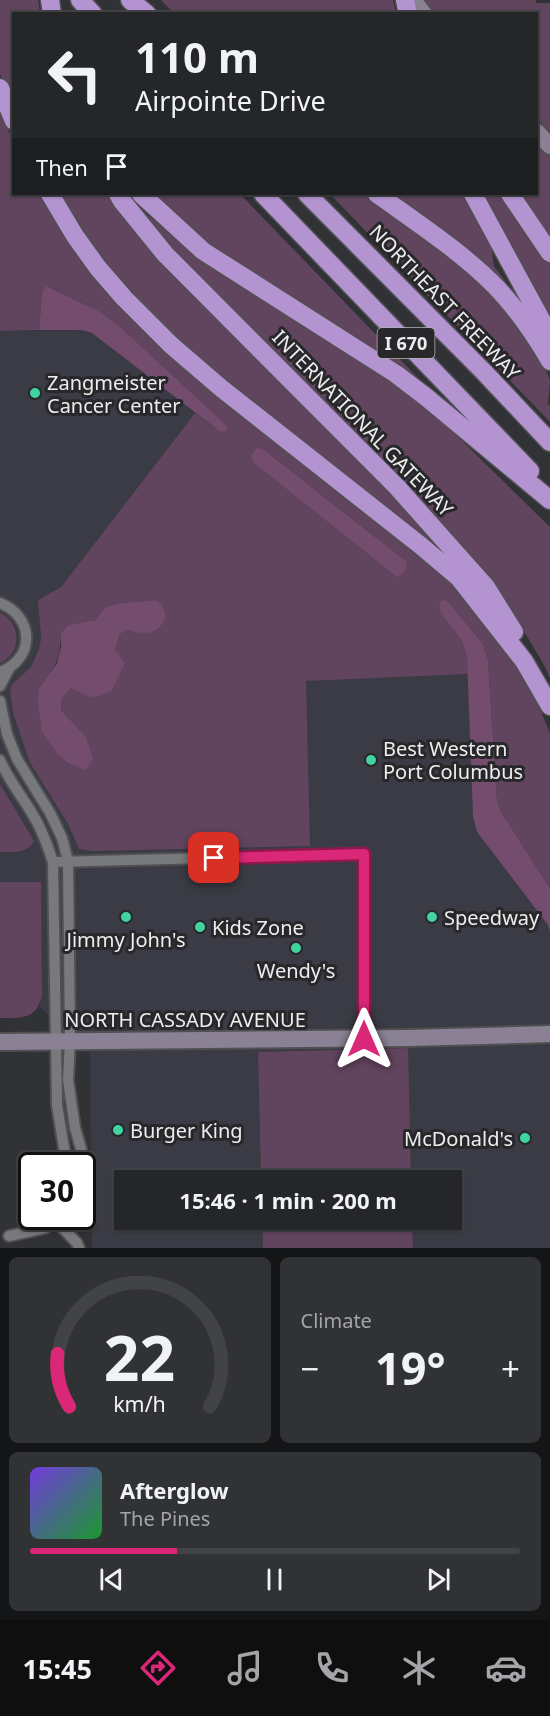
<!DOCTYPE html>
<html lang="en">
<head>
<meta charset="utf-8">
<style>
  body { margin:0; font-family:"Noto Sans",sans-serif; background:#313234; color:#f1f3f6; height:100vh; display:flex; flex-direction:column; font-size:22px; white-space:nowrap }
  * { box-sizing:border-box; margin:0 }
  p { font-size:20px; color:#a3a5a8 }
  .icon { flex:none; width:33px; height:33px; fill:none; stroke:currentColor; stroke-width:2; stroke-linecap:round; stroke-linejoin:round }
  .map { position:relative; height:1248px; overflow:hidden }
  .drawer { display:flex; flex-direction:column; gap:9px; padding:9px; background:#141516; flex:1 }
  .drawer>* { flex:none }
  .guide { position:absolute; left:12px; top:12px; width:526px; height:183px; border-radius:0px; box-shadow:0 2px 4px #0004,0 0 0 2px #424345; background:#252628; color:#f1f3f6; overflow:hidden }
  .speed { position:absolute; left:18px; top:1152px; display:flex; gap:12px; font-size:30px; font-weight:700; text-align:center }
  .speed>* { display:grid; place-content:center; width:78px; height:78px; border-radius:50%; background:#252628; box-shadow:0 2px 4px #0004,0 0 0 2px #424345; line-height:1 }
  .speed .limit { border:3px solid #111; border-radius:9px; background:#fff; color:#111 }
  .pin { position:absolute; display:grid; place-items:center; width:51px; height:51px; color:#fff; margin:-26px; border-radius:12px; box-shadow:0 3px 9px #0006 }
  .me { position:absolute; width:66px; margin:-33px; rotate:0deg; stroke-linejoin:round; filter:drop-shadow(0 0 4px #0008) }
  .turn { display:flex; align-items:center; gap:21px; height:126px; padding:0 24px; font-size:27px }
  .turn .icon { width:78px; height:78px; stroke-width:2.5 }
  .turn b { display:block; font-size:42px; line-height:51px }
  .then { display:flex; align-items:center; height:57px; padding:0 24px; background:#0003; gap:12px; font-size:22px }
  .big { font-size:45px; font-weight:700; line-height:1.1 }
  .drawer .widget { flex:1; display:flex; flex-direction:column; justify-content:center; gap:9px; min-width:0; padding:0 21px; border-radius:9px; background:#313234 }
  .drawer .dial { align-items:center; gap:0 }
  .dial svg { height:156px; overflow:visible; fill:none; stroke:#424345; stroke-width:7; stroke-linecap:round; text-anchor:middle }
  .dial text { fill:#f1f3f6; stroke:none }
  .song { display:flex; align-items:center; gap:18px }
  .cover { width:72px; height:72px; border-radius:9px; background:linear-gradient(135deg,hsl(260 70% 55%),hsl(130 70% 35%)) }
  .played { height:6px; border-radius:3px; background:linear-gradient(90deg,#db2777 30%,#424345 30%) }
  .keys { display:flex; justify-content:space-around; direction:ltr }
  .heat { display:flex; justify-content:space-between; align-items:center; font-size:33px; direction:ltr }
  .drawer .tiles { flex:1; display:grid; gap:9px; grid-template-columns:1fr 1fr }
  .widget:last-child { grid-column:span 2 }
  .trip { position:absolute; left:114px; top:1170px; width:348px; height:60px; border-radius:0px; background:#252628; box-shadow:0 2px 4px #0004,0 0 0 2px #424345; font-weight:700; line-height:60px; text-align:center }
  .tab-bar { display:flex; height:96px; justify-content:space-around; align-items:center; background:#0f0f10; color:#a3a5a8 }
  .tab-bar .icon { width:42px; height:42px }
  .tab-bar .on { color:#db2777 }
  .tab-bar b { font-size:27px; color:#f1f3f6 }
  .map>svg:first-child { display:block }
</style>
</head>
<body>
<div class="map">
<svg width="550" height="1248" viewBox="0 0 550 1248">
  <rect width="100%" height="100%" fill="#313235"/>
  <!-- built -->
  <path fill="#3a3b44" d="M82,330L92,333L195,413L61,587L38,601L41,638L39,649L31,667L12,684L10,690L13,713L30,763L68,824L79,849L306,680L468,674L473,817L477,832L548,925L550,932V1248H413L412,1220H452V1180H411L407,1048L258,1052L261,1180H124V1220H262L263,1248H92L90,1049L39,1007L42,996L41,882H0V331Z"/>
  <!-- green -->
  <path fill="#61445e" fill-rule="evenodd" d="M0,0H38L40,13L14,14L13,105L0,74Z
    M161,0H393L396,13H174Z
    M423,0H536V3H550V132L537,118V14L435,13Z
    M0,111L13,141L14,194H40L56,221L177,361L343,497L411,549L461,593L500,637L532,690L550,733V888L500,810L497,800L488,660L483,644L448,601L441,612L462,641L467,658L468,674L306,681L310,846L92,851L79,849L68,824L30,763L13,713L10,690L12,684L31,667L39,649L41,638L38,600L61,587L195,413L219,431L97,310L48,286L42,291L39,330L0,331ZM256,449H263L406,561ZM155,600L129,630L120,634L115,650L71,687L62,698L61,710L86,737L39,688C55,666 60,662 61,634L69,626L95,620L105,607L121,603Z
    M537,143L550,156V237L520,194H537Z
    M58,194H107L117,210L158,259L345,447L449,556L446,559L174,340L104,263Z
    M147,194H240L419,379L416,383L215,253Z
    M330,194H368L491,290L543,363L550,380L548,404L550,406V422Z
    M393,194H466L490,240L494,266L506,282L458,241Z
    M481,194H503L550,263V316Z
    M144,212L204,262L367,364L406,393L446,425L550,527V678L544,665L519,623L140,216Z
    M0,613C22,623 22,653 0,663Z
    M0,784L34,841C26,854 14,852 0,852Z
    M0,882H41L42,996C36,1020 21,1018 0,1018Z
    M408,1048L411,1180H261L258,1052Z
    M262,1220H412L413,1248H263Z"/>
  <!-- forest -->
  <path fill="#734c6e" d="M47,286L97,310L121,328L227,426V431H219L92,333L82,330H39L42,291Z
    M256,448L263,449L406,561C407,569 405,573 397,577L254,463L251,456Z
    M155,600L162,604L166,617C159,634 145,636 129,630L120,634L115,650L125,663L112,690L100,696L90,697L71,688L62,698L61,710L86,737L93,759L86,770L68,763L57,753L42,732L38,704L39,688L57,663L61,647V633L69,625L95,620L105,607L121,603Z
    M443,600L448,601L483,644L488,660L497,800L500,810L550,888V932L548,925L477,832L473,817L467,658L462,641L441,613L439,604Z"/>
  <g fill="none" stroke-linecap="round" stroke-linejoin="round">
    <defs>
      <path id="minor" d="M0,603C35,617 35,659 0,672
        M0,686L9,669
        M0,701L7,734L17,759L50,813L62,838L68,861L70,1040L68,1080L75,1128L81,1149L82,1180
        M0,760C10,784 28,803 39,826C45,838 49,850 53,862L57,1105L67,1166
        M53,862L364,854V1039
        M56,1221L77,1243L79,1248
        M9,1236L45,1228L60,1216"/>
      <path id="secondary" d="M413,0L424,14
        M537,132L550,146
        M0,1042L409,1038L550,1034"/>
      <path id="motorway" d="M50,0L52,14
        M80,0L93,14
        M130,0L147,14
        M405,0L408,14
        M0,88L14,121
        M50,194L75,236L98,268L124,298L171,345L221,388L420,545L459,578L524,661L550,706
        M118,194L122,201L165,254L397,487L486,587L514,632
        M141,194L203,251L396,374L426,397L550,500
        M263,194L530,471
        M307,194L484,372L550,442
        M377,194C416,222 463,253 496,287C517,309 535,335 550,361
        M473,194L550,336
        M510,194L550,253"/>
    </defs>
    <!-- minor casing -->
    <use href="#minor" stroke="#505053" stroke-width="14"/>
    <!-- secondary casing -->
    <use href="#secondary" stroke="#505053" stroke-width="20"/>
    <!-- motorway casing -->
    <use href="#motorway" stroke="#505053" stroke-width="21"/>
    <!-- minor -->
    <use href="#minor" stroke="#78797c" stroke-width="10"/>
    <!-- secondary -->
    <use href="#secondary" stroke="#8a8195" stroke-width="16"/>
    <!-- motorway -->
    <use href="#motorway" stroke="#b394d0" stroke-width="18"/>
  </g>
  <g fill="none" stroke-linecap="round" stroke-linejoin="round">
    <defs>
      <path id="route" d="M214,858L364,854V1039"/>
    </defs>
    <!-- route casing -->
    <use href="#route" stroke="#8e194d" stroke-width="15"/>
    <!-- route -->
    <use href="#route" stroke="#db2777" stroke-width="10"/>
  </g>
  <!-- markers -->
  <g fill="#42d4a0" stroke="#28282b" stroke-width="2">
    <circle cx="35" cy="393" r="6"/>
    <circle cx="371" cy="760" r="6"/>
    <circle cx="126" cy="917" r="6"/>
    <circle cx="432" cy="917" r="6"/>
    <circle cx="200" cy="927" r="6"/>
    <circle cx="296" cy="948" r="6"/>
    <circle cx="118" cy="1130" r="6"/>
    <circle cx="525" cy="1138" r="6"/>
  </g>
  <g text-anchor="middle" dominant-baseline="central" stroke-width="6" stroke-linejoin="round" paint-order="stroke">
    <!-- shield labels -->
    <rect fill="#28282b" stroke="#b2b2b4" stroke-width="1.5" x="377.5" y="328" width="57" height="30" rx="4.5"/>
    <g font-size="18" font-weight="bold" fill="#ededef">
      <text x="406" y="343">I 670</text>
    </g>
    <!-- street labels -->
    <g font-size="20" fill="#ededef" stroke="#28282b">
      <text transform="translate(445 302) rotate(46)">NORTHEAST FREEWAY</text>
      <text transform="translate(363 423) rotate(46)">INTERNATIONAL GATEWAY</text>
      <text x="185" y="1019">NORTH CASSADY AVENUE</text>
    </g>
    <!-- poi labels -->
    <g font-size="20" fill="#ededef" stroke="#28282b" text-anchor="start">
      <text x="47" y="382">Zangmeister<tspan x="47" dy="23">Cancer Center</tspan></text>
      <text x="383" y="748">Best Western<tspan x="383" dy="23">Port Columbus</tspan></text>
      <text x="444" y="917">Speedway</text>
      <text x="212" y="927">Kids Zone</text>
      <text x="126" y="939" text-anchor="middle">Jimmy John's</text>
      <text x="296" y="970" text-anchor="middle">Wendy's</text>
      <text x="130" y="1130">Burger King</text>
      <text x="513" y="1138" text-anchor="end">McDonald's</text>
    </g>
  </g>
</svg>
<div class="speed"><div class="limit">30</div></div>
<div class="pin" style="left:214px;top:858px;background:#d93025"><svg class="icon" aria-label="arrive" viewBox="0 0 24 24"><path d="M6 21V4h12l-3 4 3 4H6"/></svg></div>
<svg class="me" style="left:364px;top:1039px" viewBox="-20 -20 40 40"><path d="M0-17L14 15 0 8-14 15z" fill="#db2777" stroke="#fff" stroke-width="4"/></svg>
<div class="trip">15:46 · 1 min · 200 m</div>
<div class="guide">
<div class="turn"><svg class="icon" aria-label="left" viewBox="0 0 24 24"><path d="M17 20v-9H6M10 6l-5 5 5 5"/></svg><div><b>110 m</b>Airpointe Drive</div></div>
<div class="then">Then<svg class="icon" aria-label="arrive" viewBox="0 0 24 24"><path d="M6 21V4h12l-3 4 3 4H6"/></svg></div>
</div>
</div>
<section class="drawer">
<div class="tiles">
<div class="widget dial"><svg viewBox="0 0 100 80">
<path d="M14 69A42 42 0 1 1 86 69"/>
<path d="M14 69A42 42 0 0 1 8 42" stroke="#db2777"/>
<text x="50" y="56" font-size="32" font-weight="700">22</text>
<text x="50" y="72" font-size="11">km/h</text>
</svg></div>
<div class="widget"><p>Climate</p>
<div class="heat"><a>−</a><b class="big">19°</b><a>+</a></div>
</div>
<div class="widget">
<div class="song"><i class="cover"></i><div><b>Afterglow</b><p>The Pines</p></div></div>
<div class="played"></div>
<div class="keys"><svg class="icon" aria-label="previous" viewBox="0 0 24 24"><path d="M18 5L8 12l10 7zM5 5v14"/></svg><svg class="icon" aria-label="pause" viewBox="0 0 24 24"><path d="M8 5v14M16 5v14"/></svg><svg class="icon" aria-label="next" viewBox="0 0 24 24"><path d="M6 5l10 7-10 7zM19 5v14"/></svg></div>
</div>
</div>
</section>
<nav class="tab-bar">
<b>15:45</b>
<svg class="icon on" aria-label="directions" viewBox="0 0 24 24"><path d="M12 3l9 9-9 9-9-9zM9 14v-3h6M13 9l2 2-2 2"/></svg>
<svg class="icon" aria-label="music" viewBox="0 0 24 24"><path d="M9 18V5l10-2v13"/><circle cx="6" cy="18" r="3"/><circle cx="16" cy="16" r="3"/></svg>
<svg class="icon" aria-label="phone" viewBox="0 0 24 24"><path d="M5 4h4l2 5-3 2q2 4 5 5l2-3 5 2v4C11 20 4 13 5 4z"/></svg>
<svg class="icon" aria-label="climate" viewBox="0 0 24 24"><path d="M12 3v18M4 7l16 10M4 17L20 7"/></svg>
<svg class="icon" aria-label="car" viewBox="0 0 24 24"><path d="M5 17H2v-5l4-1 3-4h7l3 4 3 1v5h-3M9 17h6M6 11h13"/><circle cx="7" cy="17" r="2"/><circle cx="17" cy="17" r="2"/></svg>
</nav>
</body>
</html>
